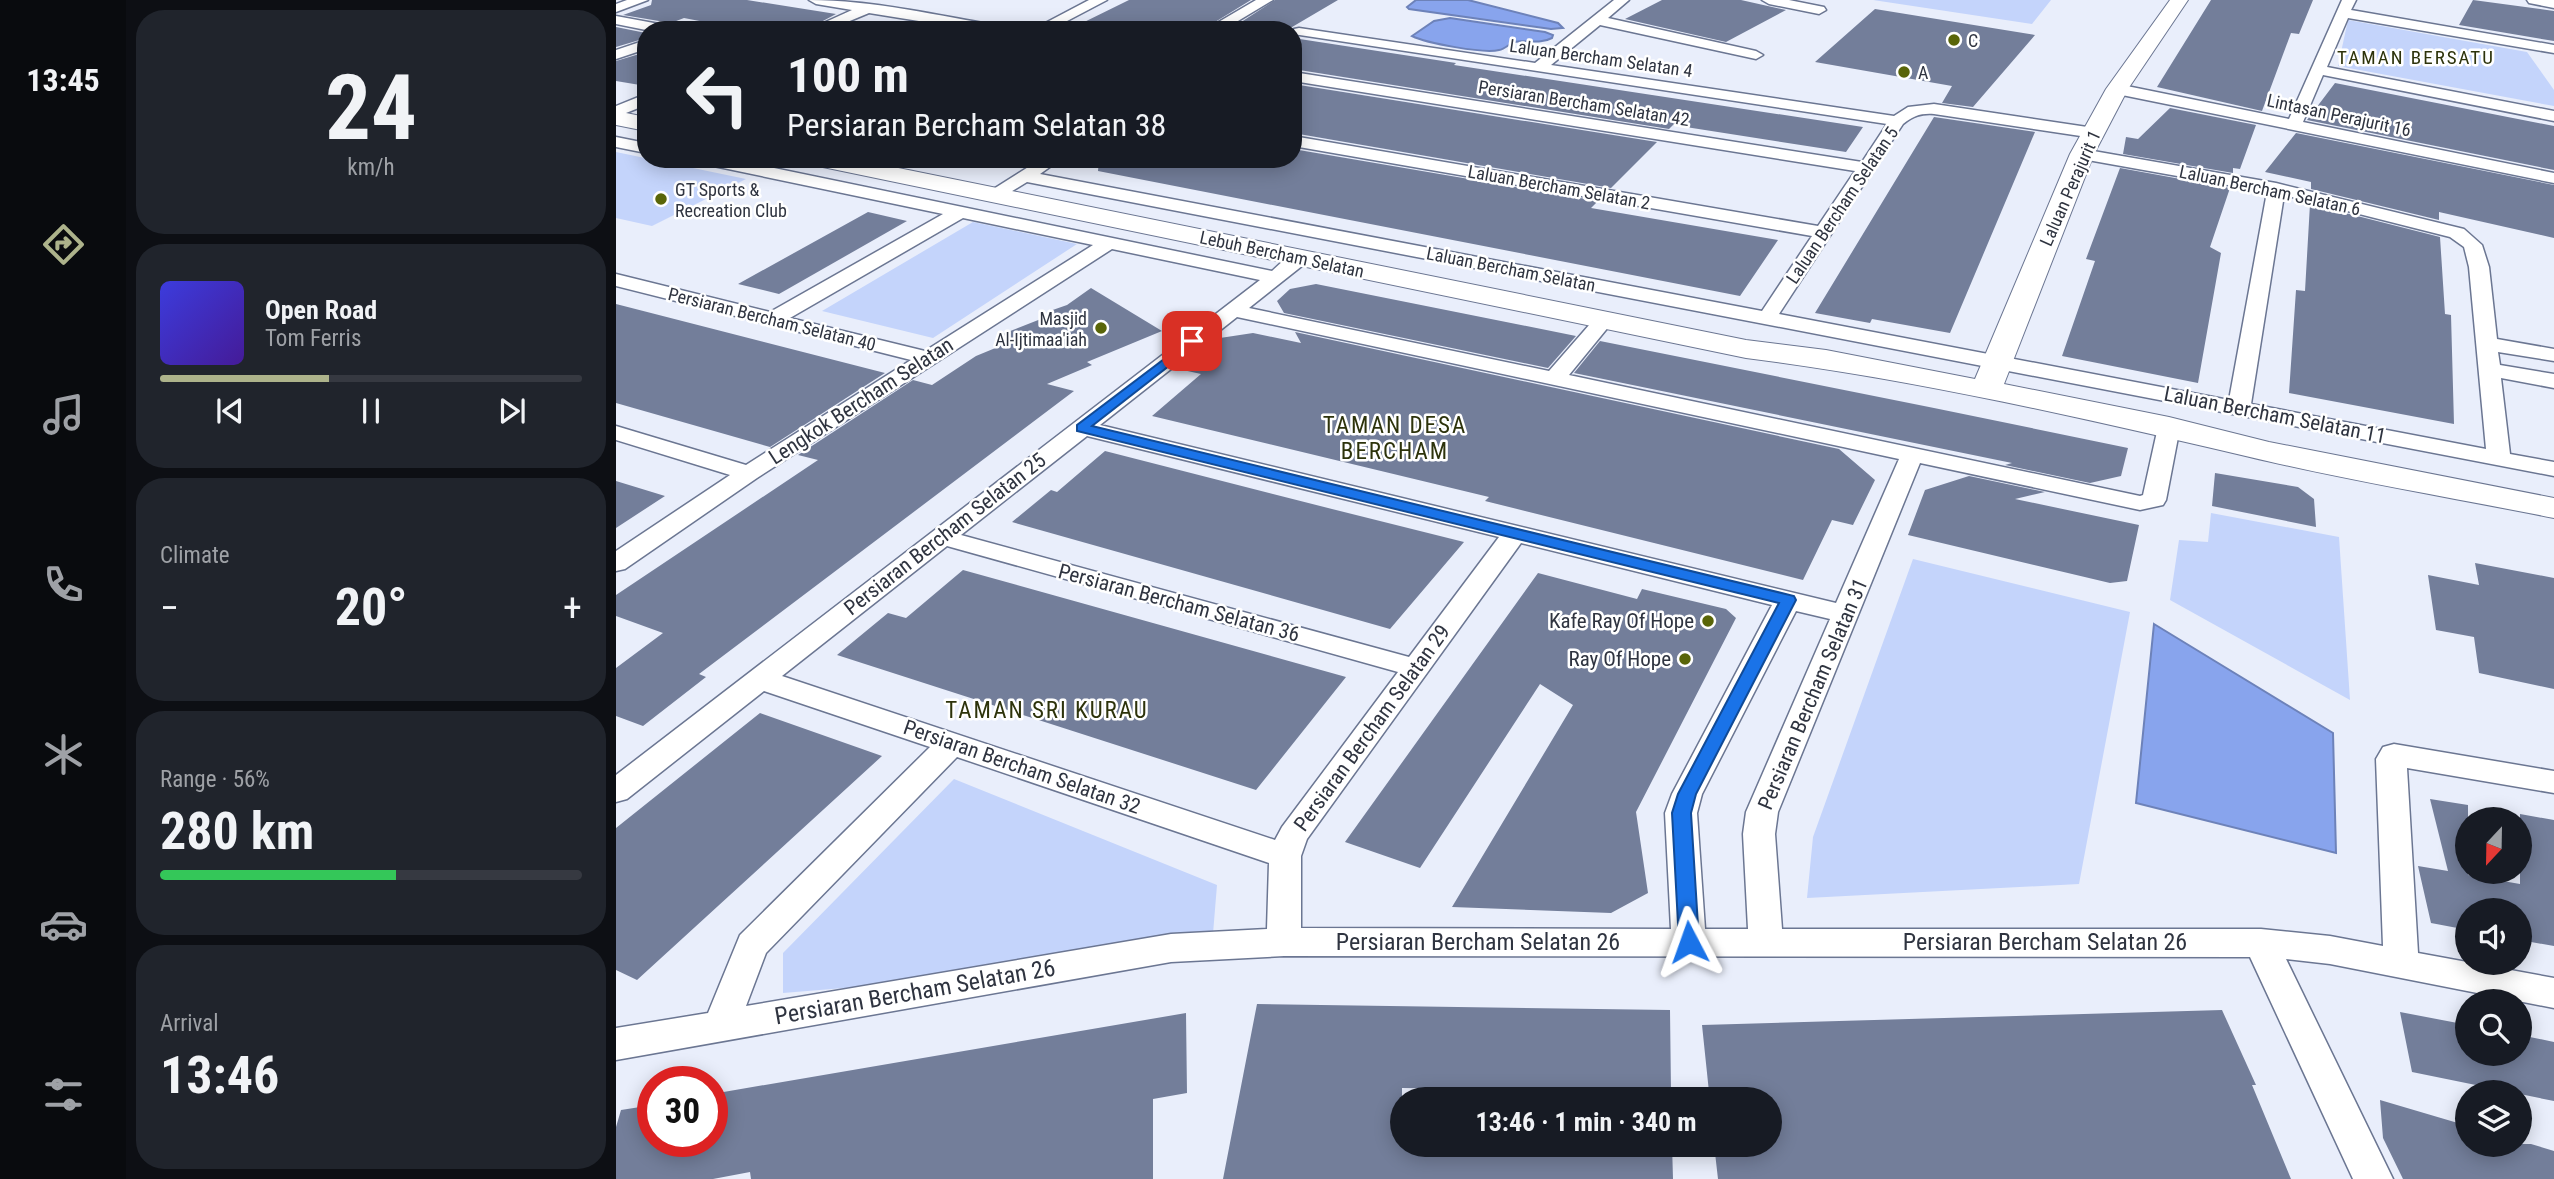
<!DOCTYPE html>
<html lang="en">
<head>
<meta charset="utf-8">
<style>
  body { margin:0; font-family:"Roboto Condensed",sans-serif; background:#20242c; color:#f1f3f6; height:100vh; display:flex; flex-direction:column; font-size:26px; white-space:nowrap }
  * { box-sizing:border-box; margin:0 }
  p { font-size:23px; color:#9ea1a6 }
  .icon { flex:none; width:38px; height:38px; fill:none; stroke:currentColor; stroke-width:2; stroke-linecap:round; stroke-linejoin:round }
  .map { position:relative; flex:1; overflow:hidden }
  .panel { display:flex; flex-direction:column; gap:10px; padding:10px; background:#0d0f14; width:490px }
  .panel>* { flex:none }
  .banner { position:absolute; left:21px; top:21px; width:665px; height:147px; border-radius:28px; box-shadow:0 4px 18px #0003; background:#171b24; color:#f1f3f6; overflow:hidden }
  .needle { width:46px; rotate:202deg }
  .fabs { position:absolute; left:1839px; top:807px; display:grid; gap:14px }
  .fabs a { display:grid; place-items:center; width:77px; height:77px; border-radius:50%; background:#171b24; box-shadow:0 4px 18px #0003; font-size:35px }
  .speed { position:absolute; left:21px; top:1066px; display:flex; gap:14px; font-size:35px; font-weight:700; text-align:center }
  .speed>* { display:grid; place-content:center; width:91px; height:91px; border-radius:50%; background:#171b24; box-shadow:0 4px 18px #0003; line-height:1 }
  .speed .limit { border:10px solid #d22; background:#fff; color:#111 }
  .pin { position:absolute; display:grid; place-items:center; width:60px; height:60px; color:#fff; margin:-30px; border-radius:14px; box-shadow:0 4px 10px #0006 }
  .me { position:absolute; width:77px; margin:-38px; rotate:356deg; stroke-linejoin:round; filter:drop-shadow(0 0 5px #0008) }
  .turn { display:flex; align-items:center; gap:24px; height:147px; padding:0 35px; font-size:32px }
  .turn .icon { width:91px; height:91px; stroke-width:2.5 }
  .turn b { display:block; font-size:49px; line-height:60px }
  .big { font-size:52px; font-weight:700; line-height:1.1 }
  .panel .card { flex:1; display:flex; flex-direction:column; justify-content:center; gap:10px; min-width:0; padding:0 24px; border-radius:28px; background:#20242c }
  .panel .dial { align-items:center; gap:0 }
  .dial b { font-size:91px; line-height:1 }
  .song { display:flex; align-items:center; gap:21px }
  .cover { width:84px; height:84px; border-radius:10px; background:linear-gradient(135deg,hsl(240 70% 55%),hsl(260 70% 35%)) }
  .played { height:7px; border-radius:4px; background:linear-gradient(90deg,#adb38b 40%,#363941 40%) }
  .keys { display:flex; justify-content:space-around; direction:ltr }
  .heat { display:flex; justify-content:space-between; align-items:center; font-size:38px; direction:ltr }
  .charge { height:10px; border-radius:5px; background:linear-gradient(90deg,#34c759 56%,#363941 0) }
  .trip { position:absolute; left:774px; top:1087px; width:392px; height:70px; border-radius:35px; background:#171b24; box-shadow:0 4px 18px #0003; font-weight:700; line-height:70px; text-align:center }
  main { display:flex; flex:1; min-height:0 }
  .tabs { display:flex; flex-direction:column; width:126px; justify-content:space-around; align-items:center; background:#090b0e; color:#9ea1a6 }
  .tabs .icon { width:49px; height:49px }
  .tabs .selected { color:#adb38b }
  .tabs b { font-size:32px; color:#f1f3f6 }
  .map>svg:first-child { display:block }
</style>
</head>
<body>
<main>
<nav class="tabs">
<b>13:45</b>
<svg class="icon selected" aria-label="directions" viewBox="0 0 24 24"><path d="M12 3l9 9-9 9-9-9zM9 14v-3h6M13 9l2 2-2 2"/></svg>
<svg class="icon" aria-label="music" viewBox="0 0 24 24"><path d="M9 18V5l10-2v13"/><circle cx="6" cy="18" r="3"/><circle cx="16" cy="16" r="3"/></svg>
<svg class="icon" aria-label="phone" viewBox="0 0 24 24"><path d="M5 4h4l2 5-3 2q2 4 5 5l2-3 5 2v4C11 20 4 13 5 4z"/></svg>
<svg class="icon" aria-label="climate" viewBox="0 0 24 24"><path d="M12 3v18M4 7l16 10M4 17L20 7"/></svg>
<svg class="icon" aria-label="car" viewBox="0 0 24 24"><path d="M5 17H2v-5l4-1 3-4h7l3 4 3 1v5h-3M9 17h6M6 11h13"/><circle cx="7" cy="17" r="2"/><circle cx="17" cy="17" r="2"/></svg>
<svg class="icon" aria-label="filters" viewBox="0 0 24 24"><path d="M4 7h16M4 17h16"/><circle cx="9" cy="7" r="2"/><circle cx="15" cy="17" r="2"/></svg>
</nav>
<section class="panel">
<div class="card dial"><b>24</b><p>km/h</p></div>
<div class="card">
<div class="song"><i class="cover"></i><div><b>Open Road</b><p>Tom Ferris</p></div></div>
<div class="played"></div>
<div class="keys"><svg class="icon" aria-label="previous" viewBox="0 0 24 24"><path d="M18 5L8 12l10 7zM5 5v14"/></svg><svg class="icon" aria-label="pause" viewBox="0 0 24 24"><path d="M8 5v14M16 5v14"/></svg><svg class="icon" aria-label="next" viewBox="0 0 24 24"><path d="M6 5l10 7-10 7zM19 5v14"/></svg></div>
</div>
<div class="card"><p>Climate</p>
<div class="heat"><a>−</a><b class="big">20°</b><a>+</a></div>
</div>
<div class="card"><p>Range · 56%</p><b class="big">280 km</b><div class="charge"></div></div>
<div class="card"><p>Arrival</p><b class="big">13:46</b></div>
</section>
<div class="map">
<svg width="1938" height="1179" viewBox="0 0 1938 1179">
  <rect width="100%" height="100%" fill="#e9eefb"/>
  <!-- green -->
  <path fill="#c4d4fb" d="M1257,0H1435L1416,24Z
    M1732,20L1911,52L1938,90V106L1722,66Z
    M0,152L130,179L36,226L0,218Z
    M357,222L461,244L317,338L206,311Z
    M1595,513L1723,537L1734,700L1554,600L1563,540L1592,542Z
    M1297,559L1514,612L1463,884L1191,898L1197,837Z
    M338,779L601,885L595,958L167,993V953Z"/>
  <!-- water -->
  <path fill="#88a4ed" stroke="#6d82b9" stroke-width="2" d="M800,0H852L942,23L947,28L935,29L793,9L791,7Z
    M834,18L929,32L937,35L936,38C923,45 911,39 898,42C893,44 889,49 883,50C868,54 810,43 796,36L818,21Z
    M1538,624L1717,733L1720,853L1520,803Z"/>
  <!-- building -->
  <path fill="#737e9a" d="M36,0H131L220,14L190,30H130L68,18L55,23L7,15L35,5Z
    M513,0H635L586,30H452Z
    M659,0H722L671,30H613Z
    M1046,0H1125L1170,10L1110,42L1009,19Z
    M1595,0H1697L1683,34L1675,33L1646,111L1541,87Z
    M1857,0L1938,11V41L1843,25Z
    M1259,9L1419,35L1357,107L1326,103L1336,86L1199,62Z
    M0,27L30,33V38L0,47Z
    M677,38L840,63L838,65L1247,127L1230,152L1057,125L1053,129L677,69Z
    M30,52V86L0,81V61Z
    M1719,83L1938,126V170L1691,120Z
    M677,84L1041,142L995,188L677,133Z
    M1554,108L1640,125L1624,169L1617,168V173L1507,154L1510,137L1522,139Z
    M1318,117L1419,132L1334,333L1256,319L1254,323L1199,313Z
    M1680,133L1938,185V238L1823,212V220L1695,189V182L1649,172Z
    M677,149L982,201L975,208L1162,240L1124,296L482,171L483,159H677Z
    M1504,168L1614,188L1594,247L1605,253L1582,383L1446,356L1479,261L1470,259Z
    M1694,204L1824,237L1829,314L1835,315L1838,424L1673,393L1680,290L1689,291Z
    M252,212L291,221L163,294L122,284Z
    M700,284L960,336L932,368L668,313L661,301L674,289Z
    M475,288L546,331L471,362L476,365L431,384L458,391L83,674L90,677L27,726L0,716V668L47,633L0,616V595L202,460L182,455L297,380L316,385L360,356L394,342L384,335L435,315L431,312L451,305Z
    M0,304L269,373L154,447L0,403Z
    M679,332L1223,449L1259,480L1237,525L1216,520L1187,580L869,501L873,497L536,416L585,374L567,370L604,338L637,333L685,343Z
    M984,341L1318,408L1512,448L1505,476L1474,483L1389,465L1396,463L958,373Z
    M489,451L716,509L848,542L774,629L396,522L435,490L441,492Z
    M1599,473L1682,487L1698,499L1700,527L1596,506Z
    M1353,476L1429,492L1399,499L1523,525L1511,581L1494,583L1292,535L1309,490Z
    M0,481L49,496L0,528Z
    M1859,563L1938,578V689L1863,673L1858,637L1820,630L1812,575L1863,585Z
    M347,570L730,677L640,790L221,655L272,613L290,618Z
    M922,573L1021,599L1026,589L1110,609L1120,618L1020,812L1032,893L995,913L836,907L957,705L924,684L804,868L729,842Z
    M144,713L266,756L21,980L0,970V828Z
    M1814,799L1852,805V875L1904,884V814L1938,820V946L1904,940V910H1852V930L1815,923L1802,866L1832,871Z
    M641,1004L1054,1010L1055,1092L786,1088V1144H1056L1057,1179H607Z
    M1606,1010L1640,1085H1636L1675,1179H1102L1098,1144H1153V1099H1099L1098,1092H1093L1086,1025Z
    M1784,1012L1852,1025V1054H1904V1035L1938,1042V1101L1796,1072Z
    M570,1013L571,1093L537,1099V1179H135L134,1172L97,1179H0V1127L5,1110L37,1105V1141H96V1094Z
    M1764,1100L1852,1126V1144H1915L1938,1151V1179H1787L1767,1138Z"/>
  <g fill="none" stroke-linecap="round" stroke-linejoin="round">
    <defs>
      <path id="street" d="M11,0H32L0,12V4Z
        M193,0C258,0 322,16 386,26L393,30H359L253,13L212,30H192L236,10L200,4Z
        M473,0H491L434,30H416Z
        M640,0H657L607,30H589Z
        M998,0H1013L992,18L1140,51L1147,55L1140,59L984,25L935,65L1278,116L1292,107L1318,104L1478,128L1486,133L1478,138L1318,114C1305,113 1297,116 1287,124L1163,314L1613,400L1651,192L1466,159L1458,154L1466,149L1660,183L1848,229L1866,245L1873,267L1881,339L1938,349V361L1882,352L1884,365L1938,374V388L1885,378L1894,454L1938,462V476L411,182L383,199H371L368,195L425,159H445L424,174L1146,311L1196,236L677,146V136L1202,226L1239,171L677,81V72L1246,162L1271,124L677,34L678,29L683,28L919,63ZM1668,195L1834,237L1848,247L1853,267L1870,449L1635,404Z
        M1146,0H1173L1208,7L1210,10L1203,14L1153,4Z
        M1726,0H1740L1735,10L1938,45V53L1732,18L1711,67L1938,111V121L1707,75L1687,122L1938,173V183L1501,94L1493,89L1501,84L1673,119Z
        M1911,0H1938V8L1913,3Z
        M0,16L54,26L61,30H30L0,24Z
        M30,40V49L0,59V50Z
        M30,94V105L0,117V106Z
        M0,137L30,143V153L0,147Z
        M80,159H114L656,271C666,262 676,250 691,254L693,258L691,262L633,308L933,371L981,316H995L998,320L953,375L1524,496L1527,495L1542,427L1545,422H1561L1564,427L1550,500L1547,505L1524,510L1304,463L1162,812L1159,834L1166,929H1645L1714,936L1767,946L1760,759L1767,747L1778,744L1938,771V793L1791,768L1802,953L1938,978V1008L1714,964L1670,959L1777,1179H1737L1634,957L668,956L555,962L0,1060V1028L92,1013L124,935L314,747L148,691L11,799L0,802V775L644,280L496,249L141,478L9,569L0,571V551L114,475L0,440V426L130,465L295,360L0,286V274L154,312L327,214L88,164ZM347,218L477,245L309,351L174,318ZM621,317L1283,459L1220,603L484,425ZM471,436L883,537L793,657L345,535ZM905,543L1156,605L1056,794L1049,813L1055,929L685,928V856L691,839ZM331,546L782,672L666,827L659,840L166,676ZM1180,611L1214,619L1130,812L1127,834L1132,929H1089L1081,813L1086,794ZM341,757L653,863L651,929L555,934L130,1006L150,953Z"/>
      <path id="secondary" d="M1554,0H1572L1512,89L1478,154L1388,384L1553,417L1653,442L1938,498V518C1843,499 1746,483 1651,461C1479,421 1306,380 1130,358L202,166L194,164L190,159H238L1130,340L1210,350L1359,379L1454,154L1490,89Z
        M0,111L30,117V131L0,125Z"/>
    </defs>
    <!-- street casing -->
    <use href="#street" stroke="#6b7692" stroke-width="3"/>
    <!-- secondary casing -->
    <use href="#secondary" stroke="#6b7692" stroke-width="2"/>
    <!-- street -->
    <use href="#street" fill="#fff" fill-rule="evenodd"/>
    <!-- secondary -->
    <use href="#secondary" fill="#fff" fill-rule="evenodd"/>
  </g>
  <!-- route -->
  <path fill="#1a73e8" stroke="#114b97" stroke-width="2" d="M576,338L583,341L581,344L476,426L1178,596L1180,600L1080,794L1075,813L1083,942L1080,948L1073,950L1066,948L1063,942L1056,813L1062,794L1163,603L461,431V425Z"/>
  <!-- markers -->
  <g fill="#596508" stroke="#fff" stroke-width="2.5">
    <circle cx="1338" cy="40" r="7"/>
    <circle cx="1288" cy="72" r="7"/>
    <circle cx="45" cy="199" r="7"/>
    <circle cx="485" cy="328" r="7"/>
    <circle cx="1092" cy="621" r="7"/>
    <circle cx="1069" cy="659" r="7"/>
  </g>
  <g text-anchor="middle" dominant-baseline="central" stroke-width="5" stroke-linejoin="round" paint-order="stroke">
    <!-- far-poi labels -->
    <g font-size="18" fill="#2f3440" stroke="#fff" text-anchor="start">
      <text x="1352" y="40">C</text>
      <text x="1302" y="72">A</text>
      <text x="59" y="189">GT Sports &amp;<tspan x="59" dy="21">Recreation Club</tspan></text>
      <text x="471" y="318" text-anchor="end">Masjid<tspan x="471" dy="21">Al-Ijtimaa'iah</tspan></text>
    </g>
    <!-- far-street labels -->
    <g font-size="18" fill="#2f3440" stroke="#fff">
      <text transform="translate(985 58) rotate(8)">Laluan Bercham Selatan 4</text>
      <text transform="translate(968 103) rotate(9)">Persiaran Bercham Selatan 42</text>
      <text transform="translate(1723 115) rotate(12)">Lintasan Perajurit 16</text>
      <text transform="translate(943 187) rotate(10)">Laluan Bercham Selatan 2</text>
      <text transform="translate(1454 188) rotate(-66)">Laluan Perajurit 1</text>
      <text transform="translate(1654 190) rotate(12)">Laluan Bercham Selatan 6</text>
      <text transform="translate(1226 205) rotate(-56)">Laluan Bercham Selatan 5</text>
      <text transform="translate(666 254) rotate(12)">Lebuh Bercham Selatan</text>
      <text transform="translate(895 269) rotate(11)">Laluan Bercham Selatan</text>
      <text transform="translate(156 319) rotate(14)">Persiaran Bercham Selatan 40</text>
    </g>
    <!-- far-neighbourhood labels -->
    <g font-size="19" letter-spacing="2" fill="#2d330b" stroke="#fff">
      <text x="1800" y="57">TAMAN BERSATU</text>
    </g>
    <!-- street labels -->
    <g font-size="21" fill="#2f3440" stroke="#fff">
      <text transform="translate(245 401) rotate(-33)">Lengkok Bercham Selatan</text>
      <text transform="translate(1659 415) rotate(11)">Laluan Bercham Selatan 11</text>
      <text transform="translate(329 534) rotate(-38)">Persiaran Bercham Selatan 25</text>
      <text transform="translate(563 603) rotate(15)">Persiaran Bercham Selatan 36</text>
      <text transform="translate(1197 694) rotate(-67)">Persiaran Bercham Selatan 31</text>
      <text transform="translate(756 728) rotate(-54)">Persiaran Bercham Selatan 29</text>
      <text transform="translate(406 767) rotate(19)">Persiaran Bercham Selatan 32</text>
    </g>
    <!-- poi labels -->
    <g font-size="21" fill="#2f3440" stroke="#fff" text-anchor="end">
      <text x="1078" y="621">Kafe Ray Of Hope</text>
      <text x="1055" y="659">Ray Of Hope</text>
    </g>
    <!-- neighbourhood labels -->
    <g font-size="23" letter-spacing="2" fill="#2d330b" stroke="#fff">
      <text x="779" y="425">TAMAN DESA<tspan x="779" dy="26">BERCHAM</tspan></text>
      <text x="431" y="710">TAMAN SRI KURAU</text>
    </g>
    <!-- near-street labels -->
    <g font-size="24" fill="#2f3440" stroke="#fff">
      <text x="862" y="942">Persiaran Bercham Selatan 26</text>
      <text x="1429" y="942">Persiaran Bercham Selatan 26</text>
      <text transform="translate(299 992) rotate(-10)">Persiaran Bercham Selatan 26</text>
    </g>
  </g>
</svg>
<div class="fabs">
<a><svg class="needle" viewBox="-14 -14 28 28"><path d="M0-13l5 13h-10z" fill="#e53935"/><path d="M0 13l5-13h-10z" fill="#9ea1a6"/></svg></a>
<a><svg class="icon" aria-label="sound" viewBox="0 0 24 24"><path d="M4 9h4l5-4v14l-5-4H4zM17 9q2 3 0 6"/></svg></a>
<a><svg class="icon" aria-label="search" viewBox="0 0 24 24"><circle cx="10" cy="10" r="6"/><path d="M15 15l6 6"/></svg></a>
<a><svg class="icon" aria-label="layers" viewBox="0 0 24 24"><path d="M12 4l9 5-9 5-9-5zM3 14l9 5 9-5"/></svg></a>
</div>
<div class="speed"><div class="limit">30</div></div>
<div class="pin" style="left:576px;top:341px;background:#d93025"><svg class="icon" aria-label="arrive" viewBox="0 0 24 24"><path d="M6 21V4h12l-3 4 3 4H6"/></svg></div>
<svg class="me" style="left:1073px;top:942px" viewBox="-20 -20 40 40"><path d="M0-17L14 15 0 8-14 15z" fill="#1a73e8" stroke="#fff" stroke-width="4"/></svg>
<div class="trip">13:46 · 1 min · 340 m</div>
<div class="banner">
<div class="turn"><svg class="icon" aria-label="left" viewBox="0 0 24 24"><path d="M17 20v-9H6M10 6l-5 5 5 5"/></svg><div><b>100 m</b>Persiaran Bercham Selatan 38</div></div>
</div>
</div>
</main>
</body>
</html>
